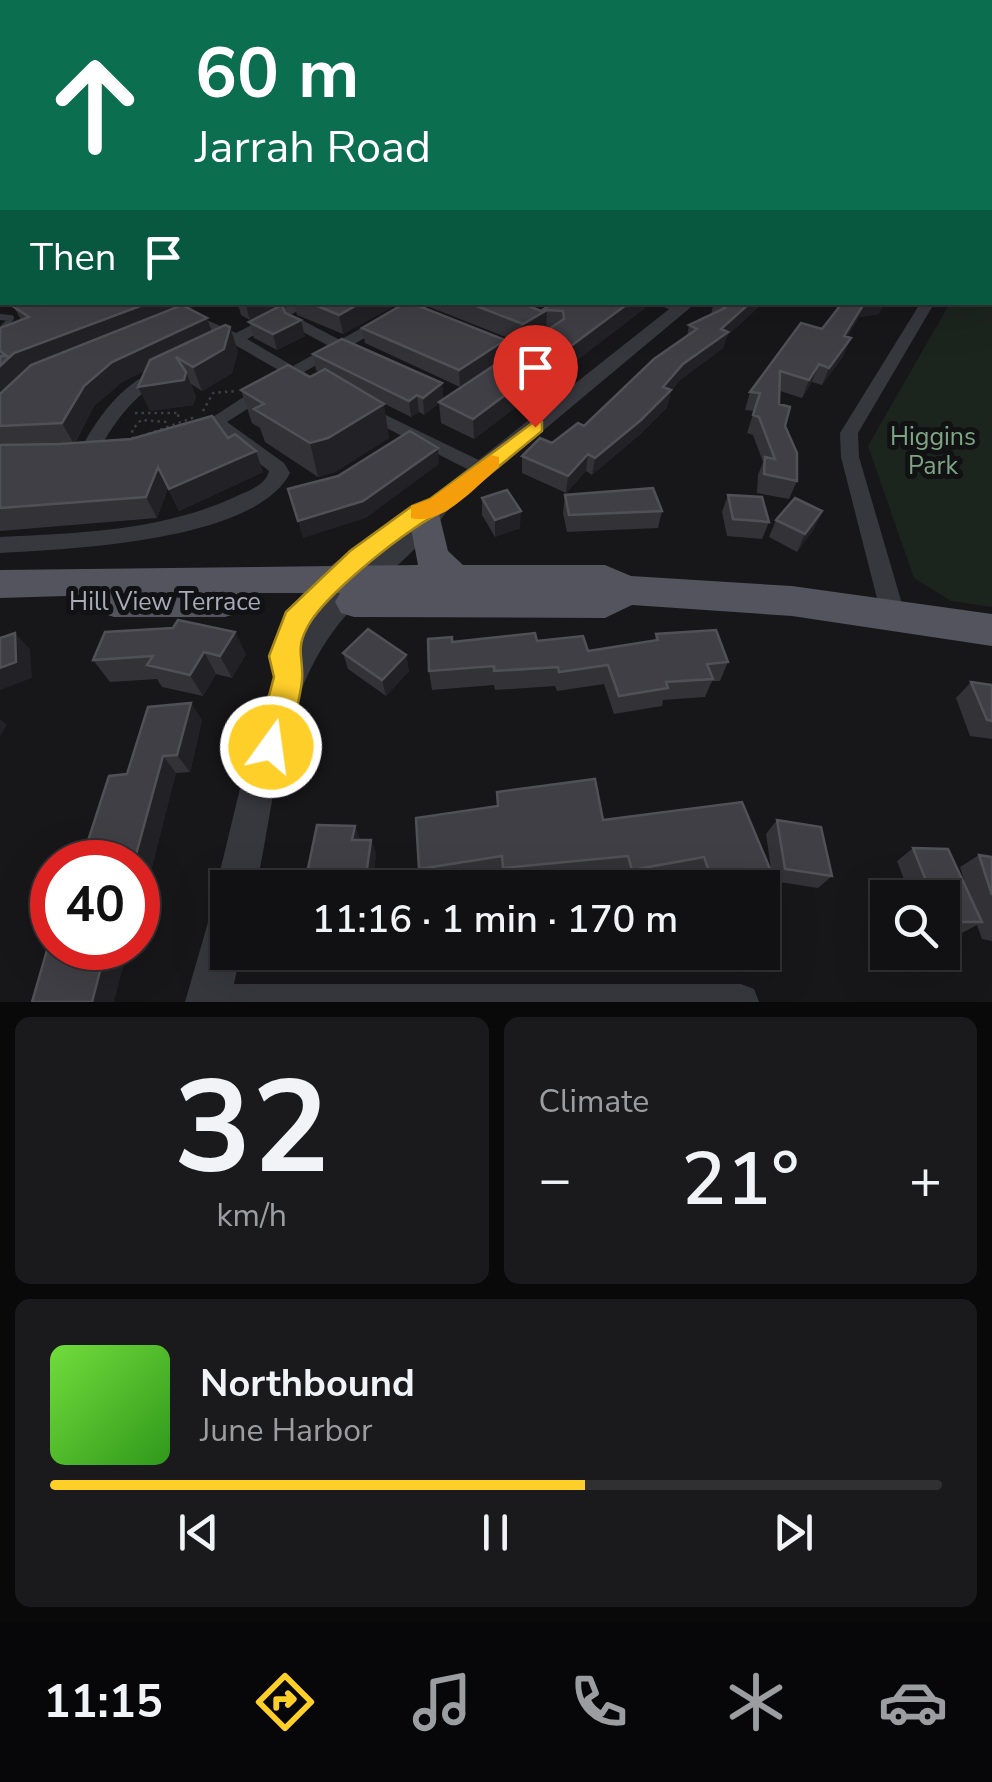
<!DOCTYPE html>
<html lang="en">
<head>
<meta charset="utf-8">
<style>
  body { margin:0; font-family:"Nunito Sans",sans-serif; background:#1a191c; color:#f1f3f6; height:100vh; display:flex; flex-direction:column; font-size:38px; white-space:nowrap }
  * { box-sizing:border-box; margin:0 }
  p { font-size:32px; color:#9c9da0 }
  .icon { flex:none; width:55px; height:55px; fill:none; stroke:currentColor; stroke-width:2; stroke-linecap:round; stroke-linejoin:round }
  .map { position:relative; height:1002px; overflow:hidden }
  .drawer { display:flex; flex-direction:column; gap:15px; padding:15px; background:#09090a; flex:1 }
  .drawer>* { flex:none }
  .hud { position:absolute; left:0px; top:0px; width:992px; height:305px; box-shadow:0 10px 40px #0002,0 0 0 2px #303033; background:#0b6e4f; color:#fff; overflow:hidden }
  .controls { position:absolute; left:870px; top:880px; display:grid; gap:20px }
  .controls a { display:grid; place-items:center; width:90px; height:90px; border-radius:0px; background:#111013; box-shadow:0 10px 40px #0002,0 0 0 2px #303033; font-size:50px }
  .speed { position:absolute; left:30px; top:840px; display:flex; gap:20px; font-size:50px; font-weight:700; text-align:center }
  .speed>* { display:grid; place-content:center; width:130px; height:130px; border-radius:50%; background:#111013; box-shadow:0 10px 40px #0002,0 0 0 2px #303033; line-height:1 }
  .speed .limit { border:15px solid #d22; background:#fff; color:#111 }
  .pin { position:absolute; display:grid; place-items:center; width:85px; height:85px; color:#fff; margin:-102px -42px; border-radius:50% 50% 50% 0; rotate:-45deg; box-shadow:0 0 10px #0007 }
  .pin .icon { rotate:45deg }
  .me { position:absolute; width:110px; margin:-55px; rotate:14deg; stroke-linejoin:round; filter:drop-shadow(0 0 8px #0008) }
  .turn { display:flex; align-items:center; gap:35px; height:210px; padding:0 30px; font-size:45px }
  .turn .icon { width:130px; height:130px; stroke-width:2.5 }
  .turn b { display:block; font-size:70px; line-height:85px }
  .then { display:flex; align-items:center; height:95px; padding:0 30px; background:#0003; gap:20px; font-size:38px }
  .big { font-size:75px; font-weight:600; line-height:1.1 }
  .drawer .card { flex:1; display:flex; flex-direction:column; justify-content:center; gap:15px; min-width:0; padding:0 35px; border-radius:15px; background:#1a191c }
  .drawer .dial { align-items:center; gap:0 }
  .dial b { font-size:130px; line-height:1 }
  .song { display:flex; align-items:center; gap:30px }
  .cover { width:120px; height:120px; border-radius:15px; background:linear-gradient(135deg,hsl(100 70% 55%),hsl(110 70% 35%)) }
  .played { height:10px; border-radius:5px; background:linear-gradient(90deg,#ffcf29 60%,#303033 60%) }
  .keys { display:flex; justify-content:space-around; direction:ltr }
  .heat { display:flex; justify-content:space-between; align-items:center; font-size:55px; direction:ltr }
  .drawer .tiles { flex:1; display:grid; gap:15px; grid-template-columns:1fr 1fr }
  .card:last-child { grid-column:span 2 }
  .trip { position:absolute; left:210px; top:870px; width:570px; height:100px; border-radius:0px; background:#111013; box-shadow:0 10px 40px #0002,0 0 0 2px #303033; font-weight:600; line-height:100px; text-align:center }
  .menu { display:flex; height:160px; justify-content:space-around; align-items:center; background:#070608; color:#9c9da0 }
  .menu .icon { width:70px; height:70px }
  .menu .current { color:#ffcf29 }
  .menu b { font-size:45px; color:#f1f3f6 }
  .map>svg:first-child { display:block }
</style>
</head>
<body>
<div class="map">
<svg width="992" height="1002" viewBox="0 0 992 1002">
  <rect width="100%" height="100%" fill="#171619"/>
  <!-- green -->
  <path fill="#1c241e" d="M990,280H992V607L951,601L914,578L868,446L950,303L990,302Z"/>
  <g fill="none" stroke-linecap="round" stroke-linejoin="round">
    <!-- path -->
    <path stroke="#3d3e45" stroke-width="2.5" stroke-dasharray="2.5 4" stroke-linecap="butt" d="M897,302L903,304
      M203,411L213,393L237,391
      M135,413H179L177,420
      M148,434L195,417
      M133,439L132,430L141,420L168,422"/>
    <!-- service-far1 -->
    <path stroke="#37373e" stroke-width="6" d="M0,317L11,318L3,329"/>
    <!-- service -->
    <path stroke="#37373e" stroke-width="8" d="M0,334L5,327"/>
    <!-- minor -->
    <path fill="#37373e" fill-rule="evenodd" d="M990,167L992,168V174L990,173Z
      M990,199H992L990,209Z
      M990,268L992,269V277L990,276Z
      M296,302H314L247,339L293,366L329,346L290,325V319H300L340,340L408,302H425L351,346L350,351H341L304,372L314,378V384H302L294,379L227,422L284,463L290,473C255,542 69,549 0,553V537C81,533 160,531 235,497C248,491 266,485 269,471L215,429L194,441L185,435L282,372L235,345L220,347L218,344L224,339L177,315L189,312L236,333Z
      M652,302H673L688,310L681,314Z
      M921,302H935L858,433L859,457L905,614L901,621L893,624L885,621L881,614L841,457L840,433Z
      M163,368L169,370V376C131,396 114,423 94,458H80L78,454C97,418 122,381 163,368Z
      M365,405L489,465L491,469L489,473H475L359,414L356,410Z
      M207,984H741L754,989L759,1002H189L194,989Z"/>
    <!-- tertiary -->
    <path fill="#37373e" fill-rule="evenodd" d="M678,302H697L447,511C415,558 365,587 332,633C280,705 274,804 256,888H228V952H241L230,1002H185L213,905L222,902L216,888L249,751L274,681L271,652L278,629L312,580L395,517L404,515L414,519L429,499Z"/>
    <!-- primary -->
    <path fill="#53545d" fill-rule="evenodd" d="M2,174V184L0,185V175Z
      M427,511L439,514L448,551L463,565H605L631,576L792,586L992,614V646L792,616L632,605L605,618L354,617L341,613L335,602L340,593H239L244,602L238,613L225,617H114L101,613L95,602L99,595L0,598V570L418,565L410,523L415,514Z"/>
  </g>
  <!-- wall -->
  <path fill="#333237" d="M2,246V296H0V247Z
    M229,302H286L250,320L241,315L239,308Z
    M294,302H395L394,306L343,334L297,315Z
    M426,302H519L541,311L554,302H646L645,308L474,439L441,423L439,403L424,415L419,412L411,417L379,401L389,438L335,472L318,477L265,442L260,428L252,423L241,390L310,377L320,372L316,370L313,354L442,383L443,400L548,329H546L523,344L427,306Z
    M714,302H764L727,336L723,348L680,380L671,391L667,407L638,436L592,475L586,471L566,493L522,473V456L552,443L584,426L687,336L689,325L711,314Z
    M843,302L879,314L859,317L847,337L844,355L822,385L812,382L802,398L780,391L779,404L797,481L789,499L757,493L758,475L763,462L753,435L747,433L754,411L745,410L750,392L822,329Z
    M14,307L193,308L190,309L207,318L212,331L238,351L232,373L202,391L191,384L196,397L193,405L150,411L146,370L122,382L94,406L75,443L228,438L263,472L179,511L168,488L157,518L0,531V328L21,320Z
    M285,313L305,336L277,350L254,338L249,322Z
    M362,328L505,356L460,387L365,343Z
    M565,495L662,511L658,528L567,532L563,513Z
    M728,495L769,522L762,539L727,536L722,512Z
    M482,498L520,528L495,537L482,515Z
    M822,511L814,529L797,552L769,537L776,520Z
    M105,632L246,654L232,678L216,674L203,696L162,687L157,679L110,682L93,660Z
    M656,634L728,662L720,681H712L705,697L663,700L662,706L614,714L604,684L557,691L555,686L495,690L494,685L432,690L429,671L452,642L537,641L588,651L655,640Z
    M343,653L406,655L409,671L386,696L348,669Z
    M971,682L992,685V739L970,736L956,698Z
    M202,720L190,772L176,773L138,919V862L86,847L127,774Z
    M497,792L603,820L772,876L766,834L777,820L832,876L818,888L773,881L772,876L762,888H699L694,872L625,885L621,871L503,883L502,871L422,884L419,869L497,806Z
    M355,826L360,840L376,853L372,888H309L305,883Z
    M913,848L966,887L960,867L979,855L992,857V941L982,939L977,925L962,933H942V898H911L897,861Z"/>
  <!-- shaded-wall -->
  <path fill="#222125" d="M151,302H195L193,308L25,373L0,398V366L14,353Z
    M245,302H286L250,320Z
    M362,302H395L394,306L343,334L339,315Z
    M630,302H646L645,308L474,439L473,419Z
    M751,302H764L727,336L723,348L680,380L671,391L667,407L638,436L592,475L595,458L683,364Z
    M865,302H885L879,314L859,317L837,353L844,336Z
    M547,310L546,329L523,344V324Z
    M207,318L214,338L122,382L94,406L74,444L62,423L84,386L112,362Z
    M301,320L305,336L277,350L273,334Z
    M230,327L238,351L232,373L202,391L193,367Z
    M851,338L844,355L822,385L829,368Z
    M505,340V356L460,387L459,370Z
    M819,364L812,382L802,398L809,380Z
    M186,372L196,397L193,405L150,411L138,387Z
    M442,383L443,400L424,415L423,398Z
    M417,395L419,412L411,417L409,401Z
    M384,404L389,438L335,472L318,477L310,443Z
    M438,448L439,464L366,518L303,538L298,521Z
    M256,451L263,472L179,511L169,489Z
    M588,454L586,471L566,493L568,476Z
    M158,467L168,488L157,518L146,497Z
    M521,511L520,528L495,537V520Z
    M822,511L814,529L797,552L805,534Z
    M235,632L246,654L232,678L220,656Z
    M15,633L30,649L32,678L0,690V668Z
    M204,652L216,674L203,696L190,675Z
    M406,655L409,671L386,696L382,680Z
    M191,703L202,720L190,772L177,755Z
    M0,719L7,725L0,736Z
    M163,756L176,773L139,919L138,918V862H134Z
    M355,826L360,839L358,853L352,840Z
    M371,840L376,853L372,888H367L365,883Z
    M106,948H128L114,1002H92Z"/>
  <!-- building -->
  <path fill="#3f3f45" stroke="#505057" stroke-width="2.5" d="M1,246H2V277H0Z
    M26,302H151L14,353L0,366V356H7L0,351V328L29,317L14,307Z
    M308,302H362L339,315Z
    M407,302H409L505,340L459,370L362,328Z
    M466,302H519L541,311L554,302H630L473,419L439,402L564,319L563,311L547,310L523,324Z
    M716,302H751L721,329L728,332L683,364L663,387L671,390L641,420L595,458L588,454L568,476L522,456L540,438L552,443L578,423L584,426L654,359L697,329L689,325L725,308Z
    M843,302H865L844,336L851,338L829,368L819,364L809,380L780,371L779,404L790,407L785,426L797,453V481L764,474L765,457L775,459L759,417L753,415L760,393L750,392L801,323L822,329Z
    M182,305L207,318L112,362L84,386L62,423L0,426V394L31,365Z
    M282,305L285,313L301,320L273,334L249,322Z
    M225,325L230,327L224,349L193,367L176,357L186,372L184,380L138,387L150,360Z
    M342,339L442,383L423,398L417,395L409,401L313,354Z
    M288,365L310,377L325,369L384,404L328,438L310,443L254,409L264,404L241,390Z
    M212,416L228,438L235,434L256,451L169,489L158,467L146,497L0,508V445L60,444L131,439Z
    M410,431L438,448L363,501L298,521L288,489L338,476Z
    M653,488L662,511L569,515L565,495Z
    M507,490L521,511L495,520L482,498Z
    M728,495L762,497L769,522L733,519Z
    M795,498L822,511L805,534L776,520Z
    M178,620L235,632L220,656L204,652L190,675L147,665L153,656L93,660L105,632L173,628Z
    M368,629L406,655L382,680L343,653Z
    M716,630L728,662L707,664L713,679L666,682L668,688L619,696L608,665L559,672L558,667L494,671V666L429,671L428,639L452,637V642L535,633L537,641L583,636L588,651L658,640L656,634Z
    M15,633L16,662L0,668V638Z
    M971,682L992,685V721L987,720Z
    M191,703L177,755L163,756L134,862H70L75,848L86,847L109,776L127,774L148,707Z
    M595,779L603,820L742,802L773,876L714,886L704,857L632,870L628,856L503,868L502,856L419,869L416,818L498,806L497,792Z
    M777,820L821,827L832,876L785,869Z
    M317,825L355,826L352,840H371L365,883H305Z
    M913,848L948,849L982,922H944L942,898H933Z
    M979,855L992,857V895Z
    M52,933V948H106L92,1002H32Z"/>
  <!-- sky -->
  <linearGradient id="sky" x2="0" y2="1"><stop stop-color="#0d0c0e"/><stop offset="0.53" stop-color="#363c49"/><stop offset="1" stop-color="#363c49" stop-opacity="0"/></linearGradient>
  <rect width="992" height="303" fill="url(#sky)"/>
  <!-- route -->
  <path fill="#ffcf29" stroke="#a6871b" stroke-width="2.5" d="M535,421L542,422V431L446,510C413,523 322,596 307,628C295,650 304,659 302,680C300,702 292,725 287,747L282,758L271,762L260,758L255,747L274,677L269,656L286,612L350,551L412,506L430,499Z"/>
  <!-- slow -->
  <path fill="#f59e0b" d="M491,455L499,457V467C477,485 442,527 411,518V506L430,499Z"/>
  <g text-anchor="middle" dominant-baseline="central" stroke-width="10" stroke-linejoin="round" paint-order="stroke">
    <!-- park labels -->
    <g font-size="25" fill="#7da684" stroke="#121114">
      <text x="933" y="437">Higgins<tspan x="933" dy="29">Park</tspan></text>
    </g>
    <!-- street labels -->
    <g font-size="25" fill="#a8abba" stroke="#121114">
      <text x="165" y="602">Hill View Terrace</text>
    </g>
  </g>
</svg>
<div class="controls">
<a><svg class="icon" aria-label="search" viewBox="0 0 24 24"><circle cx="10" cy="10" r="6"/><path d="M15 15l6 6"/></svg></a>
</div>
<div class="speed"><div class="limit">40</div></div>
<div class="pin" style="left:535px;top:427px;background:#d93025"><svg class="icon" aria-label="arrive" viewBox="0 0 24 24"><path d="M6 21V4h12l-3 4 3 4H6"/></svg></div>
<svg class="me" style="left:271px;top:747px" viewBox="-20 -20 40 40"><circle r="17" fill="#ffcf29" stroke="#fff" stroke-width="3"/><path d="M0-11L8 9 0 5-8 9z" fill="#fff"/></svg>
<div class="trip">11:16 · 1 min · 170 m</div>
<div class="hud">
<div class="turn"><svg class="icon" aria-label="ahead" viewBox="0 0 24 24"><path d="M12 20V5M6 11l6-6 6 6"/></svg><div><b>60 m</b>Jarrah Road</div></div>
<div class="then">Then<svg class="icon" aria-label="arrive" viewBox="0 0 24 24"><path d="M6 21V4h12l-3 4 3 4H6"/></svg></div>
</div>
</div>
<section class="drawer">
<div class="tiles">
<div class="card dial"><b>32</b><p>km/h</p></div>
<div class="card"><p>Climate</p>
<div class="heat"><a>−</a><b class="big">21°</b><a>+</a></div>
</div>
<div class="card">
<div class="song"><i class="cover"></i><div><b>Northbound</b><p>June Harbor</p></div></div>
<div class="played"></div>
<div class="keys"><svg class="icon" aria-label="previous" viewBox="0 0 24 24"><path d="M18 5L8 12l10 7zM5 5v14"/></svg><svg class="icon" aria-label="pause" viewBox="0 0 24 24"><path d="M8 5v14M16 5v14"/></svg><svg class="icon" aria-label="next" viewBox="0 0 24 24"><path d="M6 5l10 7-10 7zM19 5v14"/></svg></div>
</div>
</div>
</section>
<nav class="menu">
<b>11:15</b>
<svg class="icon current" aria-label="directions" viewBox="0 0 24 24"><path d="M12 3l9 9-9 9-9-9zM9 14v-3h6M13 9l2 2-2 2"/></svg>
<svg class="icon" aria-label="music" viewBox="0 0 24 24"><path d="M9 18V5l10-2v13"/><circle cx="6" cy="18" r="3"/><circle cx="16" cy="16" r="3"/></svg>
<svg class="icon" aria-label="phone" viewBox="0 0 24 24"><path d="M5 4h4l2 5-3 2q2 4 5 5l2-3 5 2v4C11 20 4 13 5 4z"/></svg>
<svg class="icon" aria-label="climate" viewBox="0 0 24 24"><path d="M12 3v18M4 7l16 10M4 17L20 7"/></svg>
<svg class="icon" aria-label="car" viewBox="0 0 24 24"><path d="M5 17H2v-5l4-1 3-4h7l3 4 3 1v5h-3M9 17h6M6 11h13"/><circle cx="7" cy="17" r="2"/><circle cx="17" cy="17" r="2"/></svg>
</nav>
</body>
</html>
